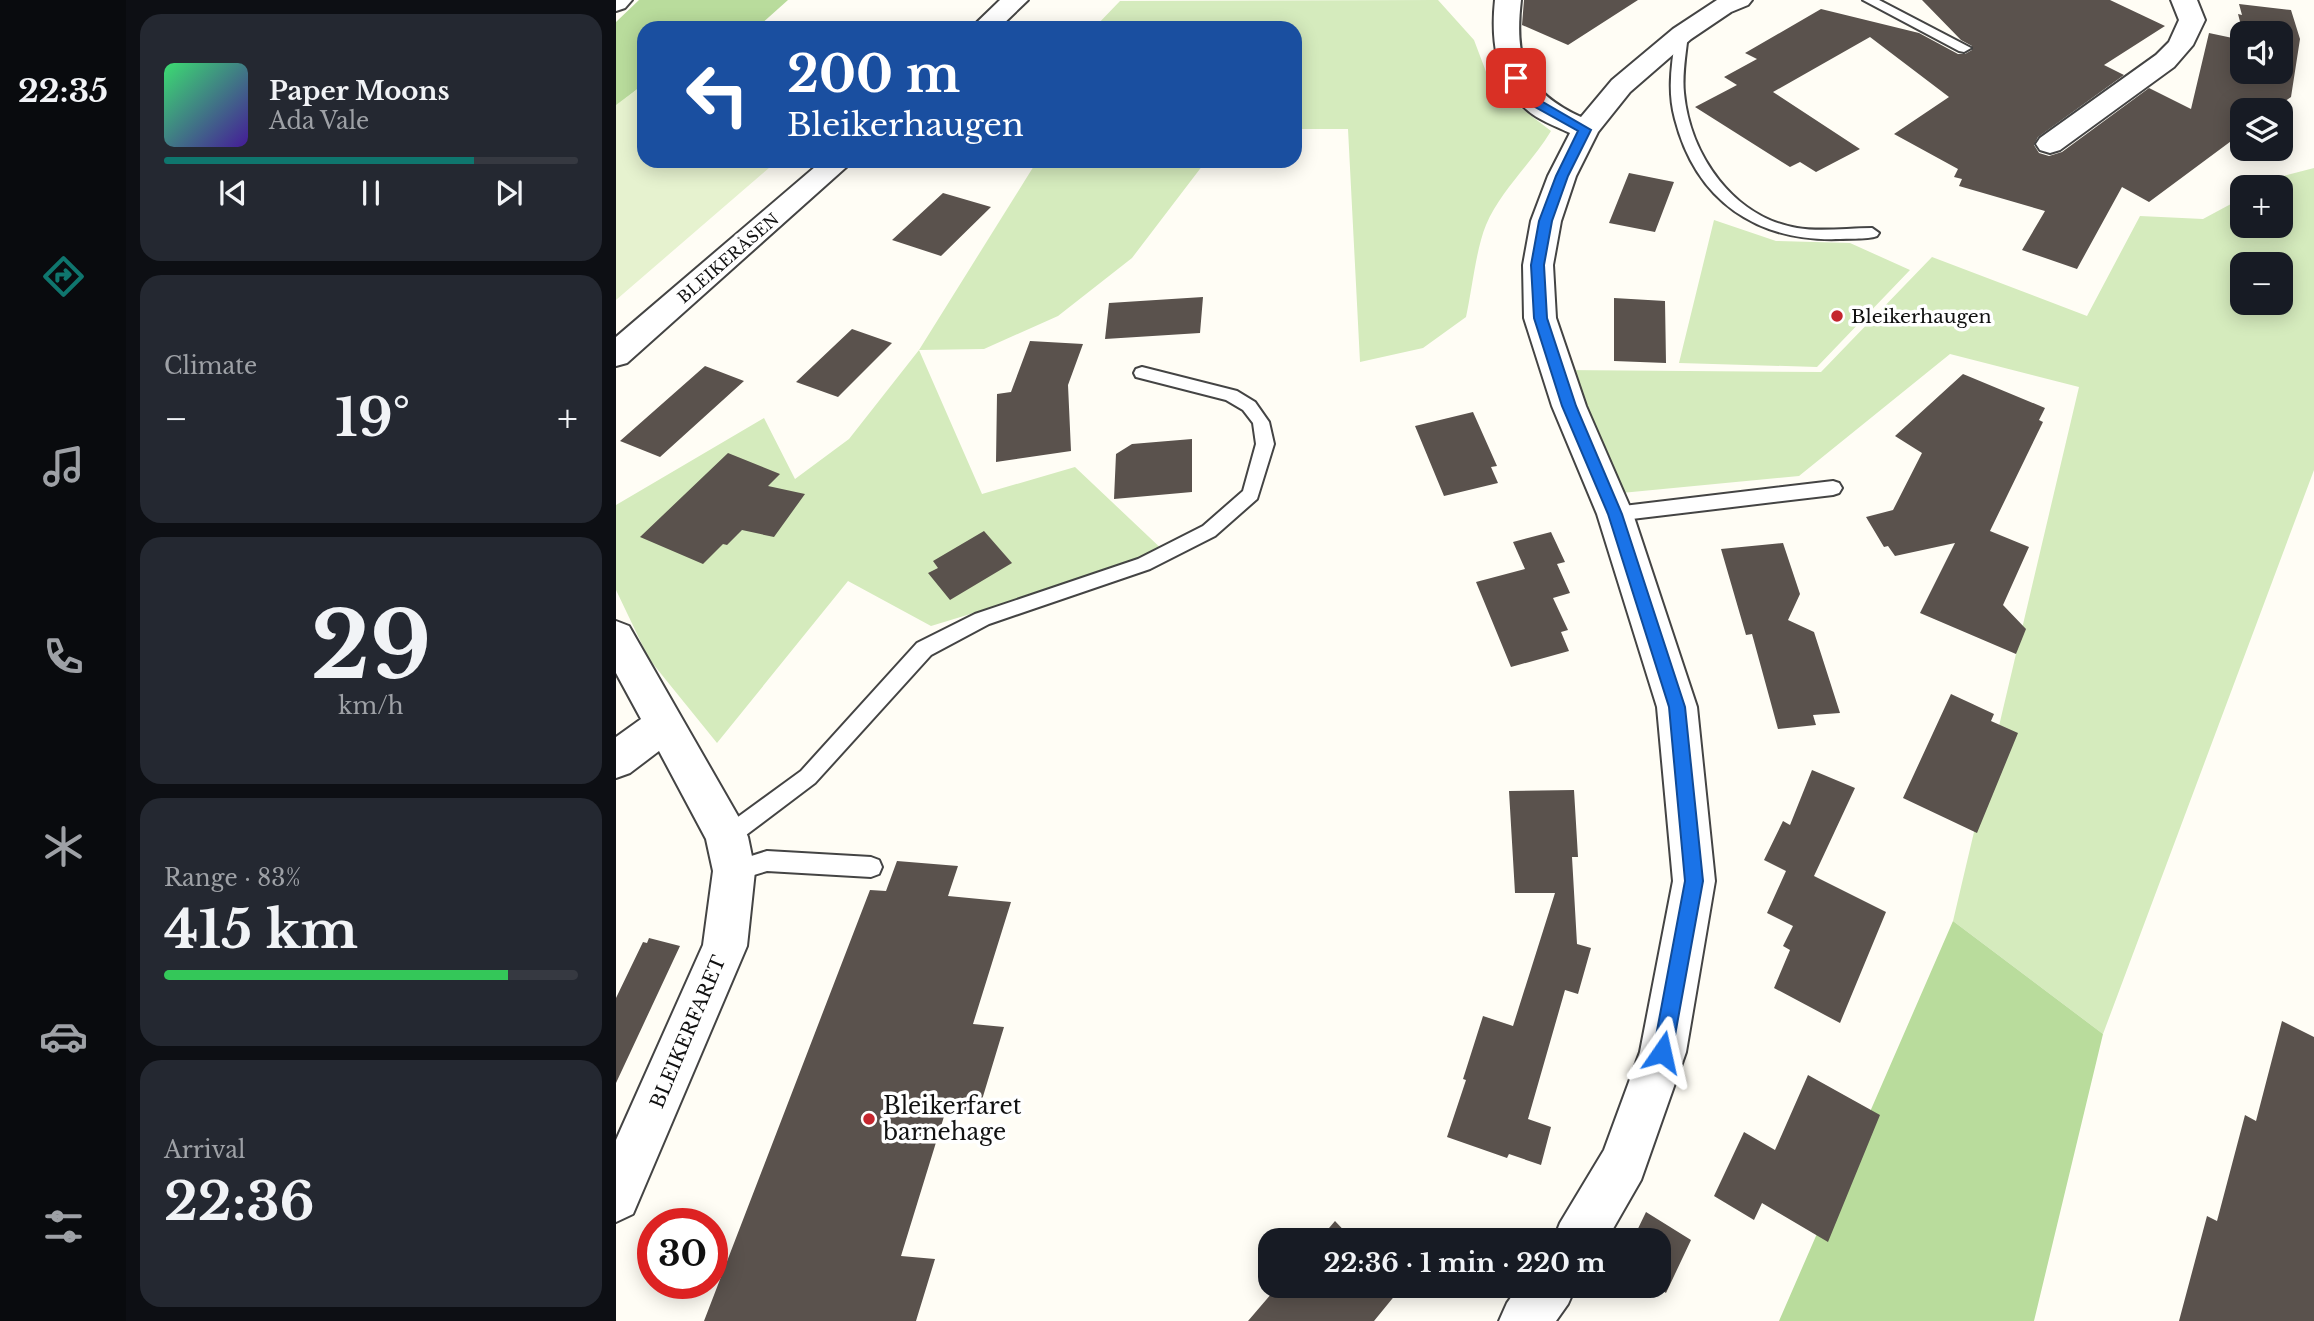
<!DOCTYPE html>
<html lang="en">
<head>
<meta charset="utf-8">
<style>
  body { margin:0; font-family:"Libre Baskerville",serif; background:#242831; color:#f1f3f6; height:100vh; display:flex; flex-direction:column; font-size:26px; white-space:nowrap }
  * { box-sizing:border-box; margin:0 }
  p { font-size:23px; color:#9ea1a6 }
  .icon { flex:none; width:38px; height:38px; fill:none; stroke:currentColor; stroke-width:2; stroke-linecap:round; stroke-linejoin:round }
  .map { position:relative; flex:1; overflow:hidden }
  .details { display:flex; flex-direction:column; gap:14px; padding:14px; background:#0d0f14; width:490px }
  .details>* { flex:none }
  .guide { position:absolute; left:21px; top:21px; width:665px; height:147px; border-radius:21px; box-shadow:0 4px 18px #0003; background:#1a4fa0; color:#fff; overflow:hidden }
  .fabs { position:absolute; left:1614px; top:21px; display:grid; gap:14px }
  .fabs a { display:grid; place-items:center; width:63px; height:63px; border-radius:14px; background:#171b24; box-shadow:0 4px 18px #0003; font-size:35px }
  .speed { position:absolute; left:21px; top:1208px; display:flex; gap:14px; font-size:35px; font-weight:700; text-align:center }
  .speed>* { display:grid; place-content:center; width:91px; height:91px; border-radius:50%; background:#171b24; box-shadow:0 4px 18px #0003; line-height:1 }
  .speed .limit { border:10px solid #d22; background:#fff; color:#111 }
  .pin { position:absolute; display:grid; place-items:center; width:60px; height:60px; color:#fff; margin:-30px; border-radius:14px; box-shadow:0 4px 10px #0006 }
  .me { position:absolute; width:77px; margin:-38px; rotate:11deg; stroke-linejoin:round; filter:drop-shadow(0 0 5px #0008) }
  .turn { display:flex; align-items:center; gap:24px; height:147px; padding:0 35px; font-size:32px }
  .turn .icon { width:91px; height:91px; stroke-width:2.5 }
  .turn b { display:block; font-size:49px; line-height:60px }
  .big { font-size:52px; font-weight:700; line-height:1.1 }
  .details .card { flex:1; display:flex; flex-direction:column; justify-content:center; gap:10px; min-width:0; padding:0 24px; border-radius:21px; background:#242831 }
  .details .dial { align-items:center; gap:0 }
  .dial b { font-size:91px; line-height:1 }
  .song { display:flex; align-items:center; gap:21px }
  .cover { width:84px; height:84px; border-radius:10px; background:linear-gradient(135deg,hsl(140 70% 55%),hsl(260 70% 35%)) }
  .played { height:7px; border-radius:4px; background:linear-gradient(90deg,#0f766e 75%,#363941 75%) }
  .keys { display:flex; justify-content:space-around; direction:ltr }
  .heat { display:flex; justify-content:space-between; align-items:center; font-size:38px; direction:ltr }
  .charge { height:10px; border-radius:5px; background:linear-gradient(90deg,#34c759 83%,#363941 0) }
  .trip { position:absolute; left:642px; top:1228px; width:413px; height:70px; border-radius:21px; background:#171b24; box-shadow:0 4px 18px #0003; font-weight:700; line-height:70px; text-align:center }
  main { display:flex; flex:1; min-height:0 }
  .dock { display:flex; flex-direction:column; width:126px; justify-content:space-around; align-items:center; background:#090b0e; color:#9ea1a6 }
  .dock .icon { width:49px; height:49px }
  .dock .active { color:#0f766e }
  .dock b { font-size:32px; color:#f1f3f6 }
  .map>svg:first-child { display:block }
</style>
</head>
<body>
<main>
<nav class="dock">
<b>22:35</b>
<svg class="icon active" aria-label="directions" viewBox="0 0 24 24"><path d="M12 3l9 9-9 9-9-9zM9 14v-3h6M13 9l2 2-2 2"/></svg>
<svg class="icon" aria-label="music" viewBox="0 0 24 24"><path d="M9 18V5l10-2v13"/><circle cx="6" cy="18" r="3"/><circle cx="16" cy="16" r="3"/></svg>
<svg class="icon" aria-label="phone" viewBox="0 0 24 24"><path d="M5 4h4l2 5-3 2q2 4 5 5l2-3 5 2v4C11 20 4 13 5 4z"/></svg>
<svg class="icon" aria-label="climate" viewBox="0 0 24 24"><path d="M12 3v18M4 7l16 10M4 17L20 7"/></svg>
<svg class="icon" aria-label="car" viewBox="0 0 24 24"><path d="M5 17H2v-5l4-1 3-4h7l3 4 3 1v5h-3M9 17h6M6 11h13"/><circle cx="7" cy="17" r="2"/><circle cx="17" cy="17" r="2"/></svg>
<svg class="icon" aria-label="filters" viewBox="0 0 24 24"><path d="M4 7h16M4 17h16"/><circle cx="9" cy="7" r="2"/><circle cx="15" cy="17" r="2"/></svg>
</nav>
<section class="details">
<div class="card">
<div class="song"><i class="cover"></i><div><b>Paper Moons</b><p>Ada Vale</p></div></div>
<div class="played"></div>
<div class="keys"><svg class="icon" aria-label="previous" viewBox="0 0 24 24"><path d="M18 5L8 12l10 7zM5 5v14"/></svg><svg class="icon" aria-label="pause" viewBox="0 0 24 24"><path d="M8 5v14M16 5v14"/></svg><svg class="icon" aria-label="next" viewBox="0 0 24 24"><path d="M6 5l10 7-10 7zM19 5v14"/></svg></div>
</div>
<div class="card"><p>Climate</p>
<div class="heat"><a>−</a><b class="big">19°</b><a>+</a></div>
</div>
<div class="card dial"><b>29</b><p>km/h</p></div>
<div class="card"><p>Range · 83%</p><b class="big">415 km</b><div class="charge"></div></div>
<div class="card"><p>Arrival</p><b class="big">22:36</b></div>
</section>
<div class="map">
<svg width="1698" height="1321" viewBox="0 0 1698 1321">
  <rect width="100%" height="100%" fill="#fffdf5"/>
  <!-- green -->
  <path fill="#d5ebbd" fill-rule="evenodd" d="M822,0L858,40L875,85L935,131C915,164 885,190 870,225C860,249 856,290 850,317L807,348L744,362L732,129H679V28H478L504,1Z
    M421,161H590L516,258L442,316L368,349L303,350L366,494L459,467L551,554L315,626L232,581L101,743L33,659L0,590V505L148,418L179,479L233,439L303,350Z
    M1698,168V470L1487,1034L1337,921L1463,387L1334,354L1183,476L995,494L946,370L1205,372L1316,257L1471,316L1524,216L1587,219L1626,198V226H1664V187H1645L1663,177ZM1626,264H1664V303H1626Z
    M1098,220L1160,241L1234,243L1294,270L1201,367L1063,363Z"/>
  <!-- forest -->
  <path fill="#b9dc9c" d="M23,0H172L144,25L122,28H28V84L0,106V22Z
    M1337,921L1487,1034L1418,1321H1163Z"/>
  <!-- pitch -->
  <path fill="#e6f2cf" d="M28,84V161H161L0,300V105Z"/>
  <!-- building -->
  <path fill="#5a524d" d="M908,0H1022L952,45L906,25Z
    M1306,0H1494L1549,26L1488,65L1508,75L1422,137L1418,145L1423,153L1433,156L1446,152L1533,88L1575,109L1593,33L1626,40V72H1664V33H1627L1622,14L1626,15L1623,4L1675,10L1684,39L1675,97L1657,110H1626V133L1533,202L1506,187L1461,269L1406,250L1429,211L1343,186L1346,179L1338,177L1342,169L1278,134L1333,97L1254,37L1157,92L1244,149L1200,172L1184,162L1174,167L1079,107L1121,85L1108,77L1141,59L1129,53L1205,9L1303,33L1342,54H1349L1356,50V46L1345,40Z
    M1013,173L1058,182L1039,232L993,223Z
    M327,193L375,207L325,256L276,240Z
    M587,297L584,333L489,339L493,303Z
    M998,298L1049,301L1050,363L998,361Z
    M236,329L276,343L222,397L180,382Z
    M414,341L467,344L452,385L455,451L380,462L381,394L395,392Z
    M89,366L128,381L44,457L4,441Z
    M1347,374L1429,408L1423,420L1427,422L1374,531L1413,547L1387,605L1410,629L1400,654L1304,613L1339,543L1279,556L1272,546L1268,547L1250,517L1277,510L1306,453L1279,436Z
    M857,412L881,466L875,467L882,483L828,496L799,426Z
    M576,439V492L498,499L500,454L516,444Z
    M112,453L164,474L152,486L189,494L158,537L126,530L111,545L107,544L87,564L24,537Z
    M368,531L396,563L334,600L312,573L322,568L317,561Z
    M935,532L949,562L941,564L954,593L937,598L952,630L945,632L953,651L895,667L860,582L909,569L897,542Z
    M1167,543L1184,594L1172,620L1198,632L1224,713L1197,715L1200,725L1162,729L1136,634L1130,635L1105,549Z
    M1335,694L1378,714L1375,721L1402,733L1361,833L1287,798Z
    M1196,770L1239,788L1198,876L1270,912L1224,1023L1158,988L1174,950L1167,946L1177,926L1151,913L1170,871L1148,860L1167,821L1174,825Z
    M958,790L962,857H956L961,944L975,948L962,994L949,990L912,1119L935,1127L925,1165L893,1154L891,1158L831,1137L850,1080L847,1079L867,1016L897,1026L939,893H899L893,791Z
    M281,861L342,866L332,896L395,902L357,1024L388,1027L362,1113L330,1110L285,1256L319,1259L300,1321H88L254,890L270,891Z
    M33,938L64,946L0,1083V998L27,942L31,943Z
    M1666,1021L1698,1037V1321H1563L1591,1216L1601,1221L1629,1115L1640,1121Z
    M1192,1075L1264,1115L1212,1242L1146,1203L1138,1220L1098,1196L1128,1132L1159,1150Z
    M1030,1212L1075,1240L1050,1293L1040,1286H1043V1241H1016Z
    M719,1221L738,1241H702Z
    M662,1286H783L785,1288L758,1321H632Z"/>
  <g fill="none" stroke-linecap="round" stroke-linejoin="round">
    <defs>
      <path id="service" d="M1247,0H1263L1355,48L1348,52L1343,51Z
        M1066,30L1072,34C1070,53 1066,74 1068,93C1074,155 1117,217 1181,228C1205,232 1231,228 1256,228L1263,233L1261,236C1250,240 1236,238 1224,239C1141,242 1080,201 1059,119C1051,90 1056,63 1060,34Z
        M526,367L621,391L639,402L653,422L658,444L641,499L599,536L534,569L373,624L315,655L199,783L118,844L111,847L104,844L100,837L104,830L185,771L301,643L359,614L522,559L587,526L627,491L640,444L637,423L627,410L610,400L520,377L518,373L520,369Z
        M1217,481L1223,483L1226,488L1223,493L1217,495L999,521L993,519L990,514L993,509L999,507Z
        M151,851L255,857L263,860L266,867L263,874L255,877L151,871L118,881L110,878L107,871L110,864Z"/>
      <path id="minor" d="M0,0H16L9,8L0,11Z
        M384,0H412L383,28H355Z
        M879,0H905C898,60 909,91 965,117L996,80L1057,29L1101,0H1136L1132,5L1115,12L1075,39L1014,92L982,132L960,176L945,221L937,265L940,318L970,406L1017,514L1081,707L1099,881L1070,1052L1025,1180L990,1241H937L944,1223L988,1150L1024,1052L1057,881L1041,707L981,514L936,406L908,318L907,265L915,221L932,176L954,133C939,126 922,120 910,109C879,82 875,37 879,0Z
        M1555,0H1581L1589,20L1577,45L1558,67L1444,150L1434,153L1424,150L1420,144L1424,138L1540,55L1553,42L1563,20Z
        M206,161H237L11,363L0,366V337Z
        M0,621L13,626L126,823L132,837L139,871L131,946L17,1214L0,1222V1140L87,945L97,871L90,839L43,751L14,773L0,778V737L25,719L0,673Z
        M903,1286H960L952,1304L940,1321H883L891,1303Z"/>
    </defs>
    <!-- service casing -->
    <use href="#service" stroke="#444" stroke-width="4"/>
    <!-- minor casing -->
    <use href="#minor" stroke="#444" stroke-width="4"/>
    <!-- service -->
    <use href="#service" fill="#fff" fill-rule="evenodd"/>
    <!-- minor -->
    <use href="#minor" fill="#fff" fill-rule="evenodd"/>
  </g>
  <!-- route -->
  <path fill="#1a73e8" stroke="#114b97" stroke-width="2" d="M896,75H904L920,98L975,130L952,176L936,221L928,265L931,318L960,406L1006,514L1069,707L1087,881L1056,1052L1053,1058L1046,1061L1040,1058L1037,1052L1069,881L1053,707L992,514L946,406L918,318L915,265L923,221L940,176L962,131L912,103L895,78Z"/>
  <!-- markers -->
  <g fill="#c4262e" stroke="#fff" stroke-width="2.5">
    <circle cx="1221" cy="316" r="7"/>
    <circle cx="253" cy="1119" r="7"/>
  </g>
  <g text-anchor="middle" dominant-baseline="central" stroke-width="7" stroke-linejoin="round" paint-order="stroke">
    <!-- far-street labels -->
    <g font-size="16" fill="#111" stroke="#fff">
      <text transform="translate(112 258) rotate(-41)">BLEIKERÅSEN</text>
    </g>
    <!-- poi labels -->
    <g font-size="19" fill="#111" stroke="#fff" text-anchor="start">
      <text x="1235" y="316">Bleikerhaugen</text>
    </g>
    <!-- street labels -->
    <g font-size="19" fill="#111" stroke="#fff">
      <text transform="translate(72 1032) rotate(-67)">BLEIKERFARET</text>
    </g>
    <!-- near-poi labels -->
    <g font-size="23" fill="#111" stroke="#fff" text-anchor="start">
      <text x="267" y="1106">Bleikerfaret<tspan x="267" dy="26">barnehage</tspan></text>
    </g>
  </g>
</svg>
<div class="fabs">
<a><svg class="icon" aria-label="sound" viewBox="0 0 24 24"><path d="M4 9h4l5-4v14l-5-4H4zM17 9q2 3 0 6"/></svg></a>
<a><svg class="icon" aria-label="layers" viewBox="0 0 24 24"><path d="M12 4l9 5-9 5-9-5zM3 14l9 5 9-5"/></svg></a>
<a>+</a>
<a>−</a>
</div>
<div class="speed"><div class="limit">30</div></div>
<div class="pin" style="left:900px;top:78px;background:#d93025"><svg class="icon" aria-label="arrive" viewBox="0 0 24 24"><path d="M6 21V4h12l-3 4 3 4H6"/></svg></div>
<svg class="me" style="left:1046px;top:1052px" viewBox="-20 -20 40 40"><path d="M0-17L14 15 0 8-14 15z" fill="#1a73e8" stroke="#fff" stroke-width="4"/></svg>
<div class="trip">22:36 · 1 min · 220 m</div>
<div class="guide">
<div class="turn"><svg class="icon" aria-label="left" viewBox="0 0 24 24"><path d="M17 20v-9H6M10 6l-5 5 5 5"/></svg><div><b>200 m</b>Bleikerhaugen</div></div>
</div>
</div>
</main>
</body>
</html>
